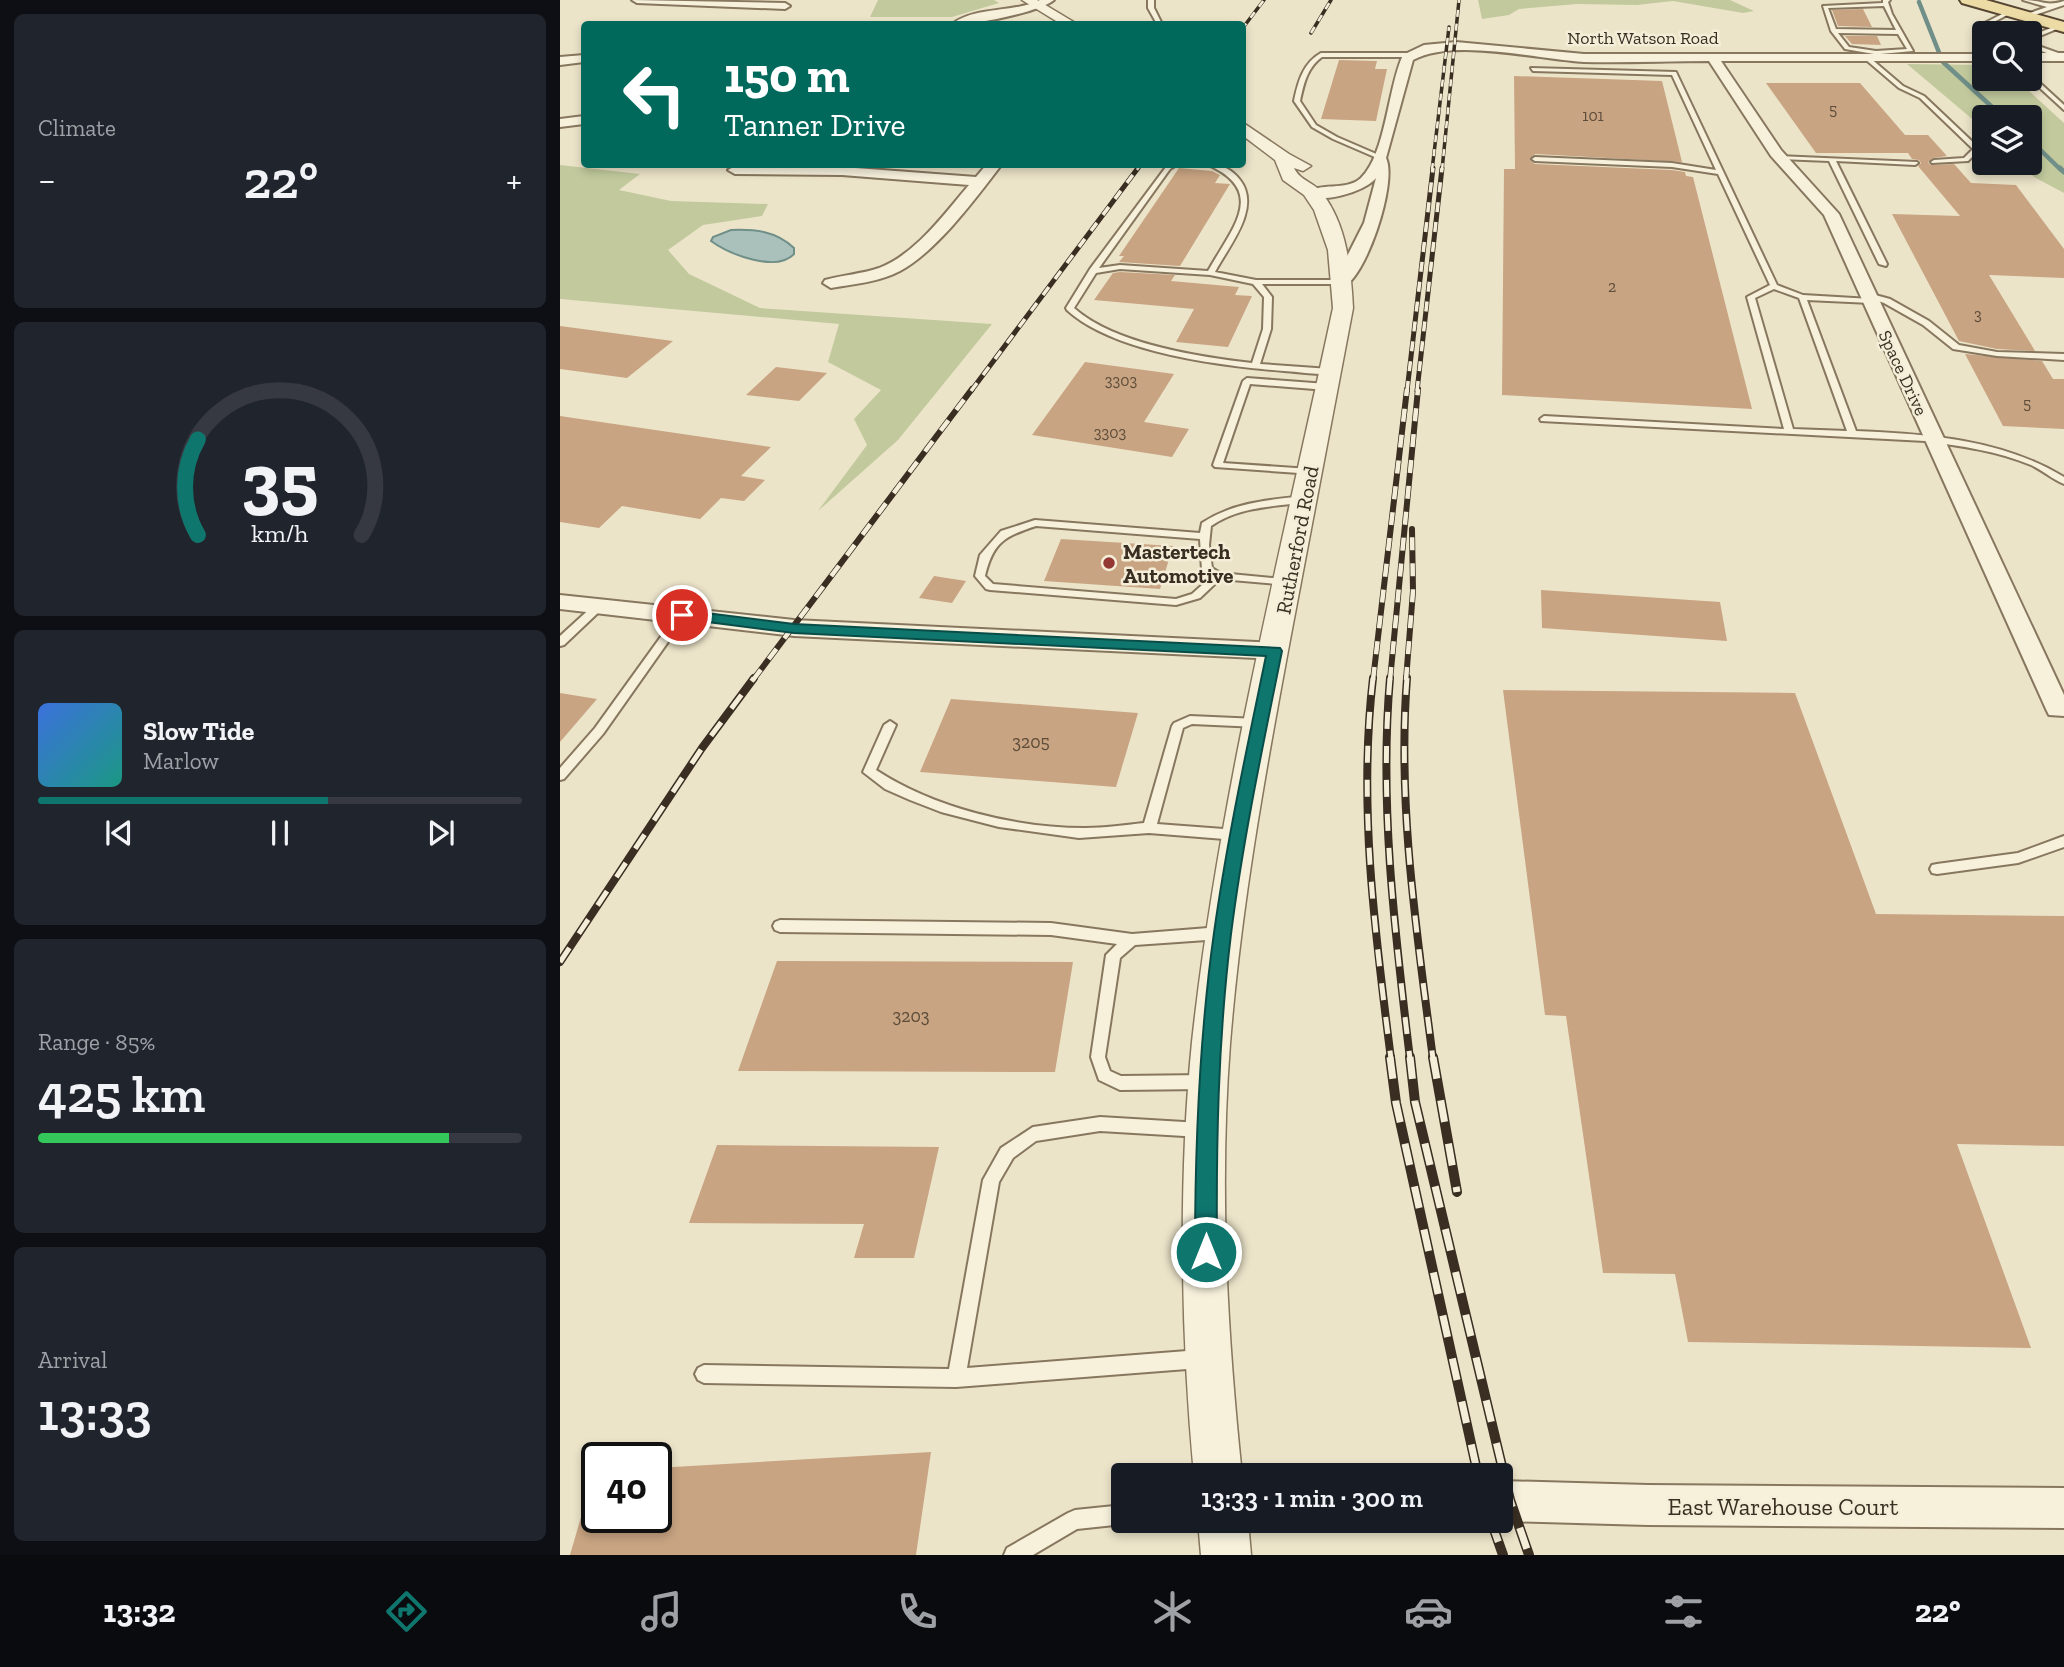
<!DOCTYPE html>
<html lang="en">
<head>
<meta charset="utf-8">
<style>
  body { margin:0; font-family:"Zilla Slab",serif; background:#20242c; color:#f1f3f6; height:100vh; display:flex; flex-direction:column; font-size:26px; white-space:nowrap }
  * { box-sizing:border-box; margin:0 }
  p { font-size:23px; color:#9ea1a6 }
  .icon { flex:none; width:38px; height:38px; fill:none; stroke:currentColor; stroke-width:2; stroke-linecap:round; stroke-linejoin:round }
  .map { position:relative; flex:1; overflow:hidden }
  .details { display:flex; flex-direction:column; gap:14px; padding:14px; background:#0d0f14; width:560px }
  .details>* { flex:none }
  .hud { position:absolute; left:21px; top:21px; width:665px; height:147px; border-radius:7px; box-shadow:0 4px 10px #0003; background:#00695c; color:#fff; overflow:hidden }
  .fabs { position:absolute; left:1412px; top:21px; display:grid; gap:14px }
  .fabs a { display:grid; place-items:center; width:70px; height:70px; border-radius:7px; background:#171b24; box-shadow:0 4px 10px #0003; font-size:35px }
  .speed { position:absolute; left:21px; top:1442px; display:flex; gap:14px; font-size:35px; font-weight:700; text-align:center }
  .speed>* { display:grid; place-content:center; width:91px; height:91px; border-radius:50%; background:#171b24; box-shadow:0 4px 10px #0003; line-height:1 }
  .speed .limit { border:4px solid #111; border-radius:10px; background:#fff; color:#111 }
  .pin { position:absolute; display:grid; place-items:center; width:60px; height:60px; color:#fff; margin:-30px; border:4px solid #fff; border-radius:50%; box-shadow:0 2px 7px #0007 }
  .me { position:absolute; width:77px; margin:-38px; rotate:0deg; stroke-linejoin:round; filter:drop-shadow(0 0 5px #0008) }
  .turn { display:flex; align-items:center; gap:24px; height:147px; padding:0 28px; font-size:32px }
  .turn .icon { width:91px; height:91px; stroke-width:2.5 }
  .turn b { display:block; font-size:49px; line-height:60px }
  .big { font-size:52px; font-weight:600; line-height:1.1 }
  .details .widget { flex:1; display:flex; flex-direction:column; justify-content:center; gap:10px; min-width:0; padding:0 24px; border-radius:10px; background:#20242c }
  .details .dial { align-items:center; gap:0 }
  .dial svg { height:182px; overflow:visible; fill:none; stroke:#363941; stroke-width:7; stroke-linecap:round; text-anchor:middle }
  .dial text { fill:#f1f3f6; stroke:none }
  .song { display:flex; align-items:center; gap:21px }
  .cover { width:84px; height:84px; border-radius:10px; background:linear-gradient(135deg,hsl(220 70% 55%),hsl(170 70% 35%)) }
  .played { height:7px; border-radius:4px; background:linear-gradient(90deg,#0f766e 60%,#363941 60%) }
  .keys { display:flex; justify-content:space-around; direction:ltr }
  .heat { display:flex; justify-content:space-between; align-items:center; font-size:38px; direction:ltr }
  .charge { height:10px; border-radius:5px; background:linear-gradient(90deg,#34c759 85%,#363941 0) }
  .trip { position:absolute; left:551px; top:1463px; width:402px; height:70px; border-radius:7px; background:#171b24; box-shadow:0 4px 10px #0003; font-weight:600; line-height:70px; text-align:center }
  .tabs { display:flex; height:112px; justify-content:space-around; align-items:center; background:#090b0e; color:#9ea1a6 }
  .tabs .icon { width:49px; height:49px }
  .tabs .active { color:#0f766e }
  .tabs b { font-size:32px; color:#f1f3f6 }
  main { display:flex; flex:1; min-height:0 }
  .map>svg:first-child { display:block }
</style>
</head>
<body>
<main>
<section class="details">
<div class="widget"><p>Climate</p>
<div class="heat"><a>−</a><b class="big">22°</b><a>+</a></div>
</div>
<div class="widget dial"><svg viewBox="0 0 100 80">
<path d="M14 69A42 42 0 1 1 86 69"/>
<path d="M14 69A42 42 0 0 1 14 27" stroke="#0f766e"/>
<text x="50" y="56" font-size="32" font-weight="700">35</text>
<text x="50" y="72" font-size="11">km/h</text>
</svg></div>
<div class="widget">
<div class="song"><i class="cover"></i><div><b>Slow Tide</b><p>Marlow</p></div></div>
<div class="played"></div>
<div class="keys"><svg class="icon" aria-label="previous" viewBox="0 0 24 24"><path d="M18 5L8 12l10 7zM5 5v14"/></svg><svg class="icon" aria-label="pause" viewBox="0 0 24 24"><path d="M8 5v14M16 5v14"/></svg><svg class="icon" aria-label="next" viewBox="0 0 24 24"><path d="M6 5l10 7-10 7zM19 5v14"/></svg></div>
</div>
<div class="widget"><p>Range · 85%</p><b class="big">425 km</b><div class="charge"></div></div>
<div class="widget"><p>Arrival</p><b class="big">13:33</b></div>
</section>
<div class="map">
<svg width="1504" height="1555" viewBox="0 0 1504 1555">
  <rect width="100%" height="100%" fill="#ece4c9"/>
  <!-- green -->
  <path fill="#c2ca9d" d="M318,0H434L439,3L392,17H310Z
    M918,0H1170L1194,11L1183,13L1113,1L1077,5L1017,4L959,9L949,15L922,19Z
    M1347,64L1424,65V79H1456L1504,123V193L1474,177L1459,163H1470V117H1424V129Z
    M0,165L80,174L59,190L111,201L208,204L202,216L143,225L108,250L129,274L200,308L432,324L338,440L258,511L307,445L294,419L321,390L268,362L279,324L0,299Z"/>
  <!-- water -->
  <path fill="#aac1bb" stroke="#708f89" stroke-width="2" d="M171,230C195,229 216,231 234,248V254C216,273 169,254 151,241L153,237Z"/>
  <g fill="none" stroke-linecap="round" stroke-linejoin="round">
    <!-- stream-far1 -->
    <path stroke="#708f89" stroke-width="4.5" d="M1359,2L1380,55
      M1383,62L1443,117
      M1470,140L1501,170"/>
    <!-- stream -->
    <path stroke="#708f89" stroke-width="5" d="M1500,168L1504,172"/>
  </g>
  <!-- building -->
  <path fill="#c8a482" d="M1303,9L1312,27L1278,26L1272,10Z
    M1285,36H1317L1321,45L1292,44Z
    M779,60L817,61L815,69H827L816,121L761,119Z
    M954,76L1102,81L1122,162L975,154L970,160L975,164L1112,170L1125,172L1126,176L1133,177L1192,409L942,395L944,169H955Z
    M1206,83H1300L1345,135H1368L1387,156L1373,158L1368,162L1370,165L1394,164L1411,183L1456,185L1504,249V278L1429,275L1475,351L1437,349L1399,341L1332,214L1400,216L1358,166L1361,163L1359,160L1352,159L1348,153H1256Z
    M619,168L652,171L660,175L655,183L670,184L620,266L559,262L564,256H559Z
    M560,272L615,275L611,281L679,287L675,295L692,296L668,347L616,342L634,309L534,300L553,273Z
    M0,326L113,341L67,378L0,369Z
    M1405,354L1482,361L1493,379H1504V429L1443,426Z
    M525,362L614,374L584,422L629,429L612,457L472,435Z
    M216,367L267,373L239,401L186,395Z
    M0,416L211,447L181,476L205,480L184,501L161,498L140,519L62,506L39,528L0,522Z
    M501,539L613,546L600,589L484,581Z
    M374,576L406,581L392,603L359,598Z
    M981,590L1160,602L1167,641L982,628Z
    M943,690L1235,693L1316,914L1504,916V1146L1397,1144L1471,1348L1128,1342L1115,1274L1043,1273L1006,1016L985,1015Z
    M0,693L37,699L0,742Z
    M391,699L578,713L556,787L360,772Z
    M217,961L513,962L495,1072L178,1071Z
    M157,1145L379,1147L354,1258H294L304,1224L129,1223Z
    M371,1452L356,1555H10L21,1517H96V1468Z"/>
  <g fill="none" stroke-linecap="round" stroke-linejoin="round">
    <defs>
      <path id="service" d="M588,0H594V8L602,24H597L588,8Z
        M1323,0H1330L1328,2L1332,14L1353,51L1320,54L1322,57L1319,59L1314,54L1285,49L1271,31L1263,6L1323,3ZM1324,6L1336,30L1276,29L1268,8ZM1278,33L1338,34L1347,49L1316,51L1289,47Z
        M1463,0C1482,0 1485,7 1504,1V5L1466,18L1464,15L1487,7Z
        M1448,11L1453,12L1424,27L1436,33H1429L1417,27Z
        M1499,25L1504,26L1470,40V36Z
        M1470,43L1504,55V59L1470,47Z
        M761,53H849L852,55L849,57H762C747,68 744,83 740,101L756,125L777,137L821,156V158H817L773,139L752,127L734,101C738,82 743,63 761,53Z
        M1305,57H1309L1343,86L1364,96L1419,148V150L1408,161L1372,163L1371,162L1374,160L1404,158L1413,149L1360,98L1339,88L1305,59Z
        M971,68L1116,72L1217,285L1243,295L1311,299L1315,301L1311,303L1247,300L1296,431C1368,434 1441,439 1504,477V484C1492,479 1482,470 1471,465C1437,451 1401,446 1365,441L981,421L980,419L984,416L1224,429L1187,297L1210,285L1158,174L1112,167L975,161L972,159L975,157L1112,163L1156,170L1112,75L973,71ZM1214,289L1239,298L1287,431L1233,429L1195,298Z
        M1470,74L1504,105V110L1470,79Z
        M1218,156L1357,162L1358,163L1355,165L1276,161L1327,264L1326,266L1319,264L1269,161L1220,159L1218,158Z
        M609,164H618L610,169L539,268L560,265L648,271C672,228 709,191 646,164C660,164 671,168 680,180C702,208 668,247 655,272L696,280H782L786,282L782,284H702L712,297L711,329L700,364L770,369L773,370V374C757,375 740,372 724,371C662,366 554,353 507,310L506,308L530,269L606,167ZM560,269L650,275L693,284L704,297L703,329L692,363C639,357 554,344 514,308L536,273Z
        M1304,292L1330,299L1369,321L1399,345L1437,352L1504,354V360L1437,356L1393,349L1363,325L1324,303L1304,296Z
        M687,378L767,384L771,387L767,390L690,384L663,463L750,469L755,472L753,474L655,467L653,465L683,381Z
        M745,496L750,499L748,501C714,508 682,505 651,526L649,545L652,568L660,573L732,580L733,582L728,585L660,579L640,598L616,605L430,590L426,589L415,576L420,555L441,531L475,520L640,533L642,523C674,502 708,500 745,496ZM476,526L640,539L642,570L651,577L632,594L616,599L433,584L425,576C433,542 445,536 476,526Z
        M38,604L43,607L42,609L4,645L0,646V636L34,605Z
        M122,612L127,615L43,734L4,779L0,780V768L35,728L118,613Z
        M630,716L698,719L704,723L698,727L632,724L623,728L597,824L677,830L682,832L683,835L682,838L677,840L589,833L519,838L439,827L381,812L350,800L325,789L303,772L324,725L330,721L336,725L316,770C374,808 456,828 525,828C545,828 564,825 584,823L612,726L614,723Z
        M1504,836V847L1458,863L1377,874L1372,873L1370,869L1372,865L1377,864L1458,853Z
        M220,920L491,923L572,934L661,927L666,929L668,933L666,937L661,939L575,945L560,958L545,1057L550,1071L561,1076L645,1075L650,1077L653,1082L650,1087L645,1089L560,1090L539,1080L531,1057L546,955L557,944L491,935L220,932L215,930L213,926L215,922Z
        M540,1117L641,1123L646,1125L649,1130L646,1135L641,1137L540,1131L476,1141L453,1158L439,1182L407,1368L640,1350L646,1353L649,1359L646,1365L640,1368L396,1387L144,1383L138,1380L135,1374L138,1368L144,1365L389,1369L423,1180L441,1148L473,1127Z
        M564,1505V1521H571L564,1524L517,1529L473,1555H444L447,1548L508,1513L515,1510Z"/>
      <path id="minor" d="M72,0L225,3L230,6L225,9L77,3Z
        M480,0H494C480,12 411,26 392,24C416,6 454,13 480,0Z
        M896,42L1024,54H1424V61H1161L1221,150L1279,214L1504,695V716L1489,715L1486,709L1264,215L1211,156L1149,61C1108,61 1066,63 1024,62C976,59 894,38 853,60L826,158C838,182 805,281 782,287L776,285L774,282L804,223L816,178C805,192 759,205 746,194C759,181 786,192 801,178C826,154 828,86 843,55L864,45Z
        M1470,53H1504V61H1470Z
        M24,55V62L0,65V57Z
        M24,116V124L0,127V119Z
        M427,164H442C416,198 377,251 340,271C319,282 294,284 271,288L263,283L265,280C283,275 302,274 319,268C356,254 384,214 409,185L282,175L175,174L168,170L175,166L282,167L416,177Z
        M0,595L234,620L715,643L723,645L727,651L723,657L715,659L234,636L0,609Z
        M942,1481L1088,1485L1504,1488V1528L1088,1525L942,1521Z"/>
      <path id="tertiary" d="M462,0H477L517,24H501Z
        M682,122L729,154L751,166L743,171L734,168C740,181 754,182 762,193C787,225 791,269 793,308C772,419 751,529 730,640C705,774 681,907 670,1044C659,1187 667,1332 682,1475H634C621,1336 618,1182 632,1042C659,795 721,551 773,308L768,250L754,210L744,195L723,180L715,160L682,135Z
        M638,1521H688L691,1555H641Z"/>
      <path id="primary" d="M1400,0H1426L1504,22V32L1402,3Z"/>
    </defs>
    <!-- service casing -->
    <use href="#service" stroke="#87775f" stroke-width="4"/>
    <!-- minor casing -->
    <use href="#minor" stroke="#87775f" stroke-width="4"/>
    <!-- tertiary casing -->
    <use href="#tertiary" stroke="#87775f" stroke-width="3"/>
    <!-- primary casing -->
    <use href="#primary" stroke="#564532" stroke-width="4"/>
    <!-- service -->
    <use href="#service" fill="#f7f1dc" fill-rule="evenodd"/>
    <!-- minor -->
    <use href="#minor" fill="#f7f1dc" fill-rule="evenodd"/>
    <!-- tertiary -->
    <use href="#tertiary" fill="#f7f1dc" fill-rule="evenodd"/>
    <!-- primary -->
    <use href="#primary" fill="#ecdba4" fill-rule="evenodd"/>
    <defs>
      <path id="rail-far4" d="M682,29L704,0
        M751,33L771,0
        M577,170L581,164
        M872,170L889,27
        M882,170L899,0"/>
      <path id="rail-far3" d="M411,391L578,168
        M847,391L873,168
        M857,391L882,168"/>
      <path id="rail-far2" d="M193,680L412,389
        M813,680L847,389
        M830,680L858,389
        M846,680L853,591L852,529"/>
      <path id="rail-far1" d="M813,678C798,805 815,933 831,1059
        M830,678C819,805 835,933 850,1059
        M847,678C837,805 857,934 873,1059
        M0,962L142,748L194,678"/>
      <path id="rail" d="M830,1057L836,1103L918,1475
        M850,1057L855,1102L950,1500L969,1555
        M873,1057L897,1192
        M931,1521L943,1555"/>
    </defs>
    <!-- rail-far4 casing -->
    <use href="#rail-far4" stroke="#392e21" stroke-width="3.5"/>
    <!-- rail-far3 casing -->
    <use href="#rail-far3" stroke="#392e21" stroke-width="5"/>
    <!-- rail-far2 casing -->
    <use href="#rail-far2" stroke="#392e21" stroke-width="6"/>
    <!-- rail-far1 casing -->
    <use href="#rail-far1" stroke="#392e21" stroke-width="8"/>
    <!-- rail casing -->
    <use href="#rail" stroke="#392e21" stroke-width="10"/>
    <!-- rail-far4 -->
    <use href="#rail-far4" stroke="#f4eed8" stroke-width="2.5" stroke-dasharray="7" stroke-linecap="butt"/>
    <!-- rail-far3 -->
    <use href="#rail-far3" stroke="#f4eed8" stroke-width="3.5" stroke-dasharray="10" stroke-linecap="butt"/>
    <!-- rail-far2 -->
    <use href="#rail-far2" stroke="#f4eed8" stroke-width="4.5" stroke-dasharray="13" stroke-linecap="butt"/>
    <!-- rail-far1 -->
    <use href="#rail-far1" stroke="#f4eed8" stroke-width="5" stroke-dasharray="17" stroke-linecap="butt"/>
    <!-- rail -->
    <use href="#rail" stroke="#f4eed8" stroke-width="7" stroke-dasharray="22" stroke-linecap="butt"/>
  </g>
  <!-- route -->
  <path fill="#0f766e" stroke="#0a4d48" stroke-width="2" d="M122,610L234,624L720,648L722,651C703,745 683,839 671,934C658,1040 656,1145 657,1252L654,1259L646,1262L638,1259L635,1252C635,1145 639,1039 654,933C667,840 687,748 706,656L234,633L117,618V612Z"/>
  <!-- markers -->
  <circle fill="#933832" stroke="#f4eed8" stroke-width="2.5" cx="549" cy="563" r="7"/>
  <g text-anchor="middle" dominant-baseline="central" stroke-width="5" stroke-linejoin="round" paint-order="stroke">
    <!-- far-number labels -->
    <g font-size="16" fill="#5d4c39">
      <text x="1273" y="109">5</text>
      <text x="1033" y="115">101</text>
      <text x="1052" y="286">2</text>
      <text x="1418" y="314">3</text>
      <text x="561" y="380">3303</text>
      <text x="1467" y="403">5</text>
      <text x="550" y="432">3303</text>
    </g>
    <!-- far-street labels -->
    <g font-size="18" fill="#392e21" stroke="#f4eed8">
      <text x="1083" y="38">North Watson Road</text>
      <text transform="translate(1343 373) rotate(65)">Space Drive</text>
    </g>
    <!-- number labels -->
    <g font-size="18" fill="#5d4c39">
      <text x="471" y="742">3205</text>
      <text x="351" y="1016">3203</text>
    </g>
    <!-- street labels -->
    <g font-size="21" fill="#392e21" stroke="#f4eed8">
      <text transform="translate(737 540) rotate(-79)">Rutherford Road</text>
    </g>
    <!-- poi labels -->
    <g font-size="21" font-weight="bold" fill="#392e21" stroke="#f4eed8" text-anchor="start">
      <text x="563" y="551">Mastertech<tspan x="563" dy="24">Automotive</tspan></text>
    </g>
    <!-- near-street labels -->
    <g font-size="24" fill="#392e21" stroke="#f4eed8">
      <text x="1223" y="1506">East Warehouse Court</text>
    </g>
  </g>
</svg>
<div class="fabs">
<a><svg class="icon" aria-label="search" viewBox="0 0 24 24"><circle cx="10" cy="10" r="6"/><path d="M15 15l6 6"/></svg></a>
<a><svg class="icon" aria-label="layers" viewBox="0 0 24 24"><path d="M12 4l9 5-9 5-9-5zM3 14l9 5 9-5"/></svg></a>
</div>
<div class="speed"><div class="limit">40</div></div>
<div class="pin" style="left:122px;top:615px;background:#d93025"><svg class="icon" aria-label="arrive" viewBox="0 0 24 24"><path d="M6 21V4h12l-3 4 3 4H6"/></svg></div>
<svg class="me" style="left:646px;top:1252px" viewBox="-20 -20 40 40"><circle r="17" fill="#0f766e" stroke="#fff" stroke-width="3"/><path d="M0-11L8 9 0 5-8 9z" fill="#fff"/></svg>
<div class="trip">13:33 · 1 min · 300 m</div>
<div class="hud">
<div class="turn"><svg class="icon" aria-label="left" viewBox="0 0 24 24"><path d="M17 20v-9H6M10 6l-5 5 5 5"/></svg><div><b>150 m</b>Tanner Drive</div></div>
</div>
</div>
</main>
<nav class="tabs">
<b>13:32</b>
<svg class="icon active" aria-label="directions" viewBox="0 0 24 24"><path d="M12 3l9 9-9 9-9-9zM9 14v-3h6M13 9l2 2-2 2"/></svg>
<svg class="icon" aria-label="music" viewBox="0 0 24 24"><path d="M9 18V5l10-2v13"/><circle cx="6" cy="18" r="3"/><circle cx="16" cy="16" r="3"/></svg>
<svg class="icon" aria-label="phone" viewBox="0 0 24 24"><path d="M5 4h4l2 5-3 2q2 4 5 5l2-3 5 2v4C11 20 4 13 5 4z"/></svg>
<svg class="icon" aria-label="climate" viewBox="0 0 24 24"><path d="M12 3v18M4 7l16 10M4 17L20 7"/></svg>
<svg class="icon" aria-label="car" viewBox="0 0 24 24"><path d="M5 17H2v-5l4-1 3-4h7l3 4 3 1v5h-3M9 17h6M6 11h13"/><circle cx="7" cy="17" r="2"/><circle cx="17" cy="17" r="2"/></svg>
<svg class="icon" aria-label="filters" viewBox="0 0 24 24"><path d="M4 7h16M4 17h16"/><circle cx="9" cy="7" r="2"/><circle cx="15" cy="17" r="2"/></svg>
<b>22°</b>
</nav>
</body>
</html>
